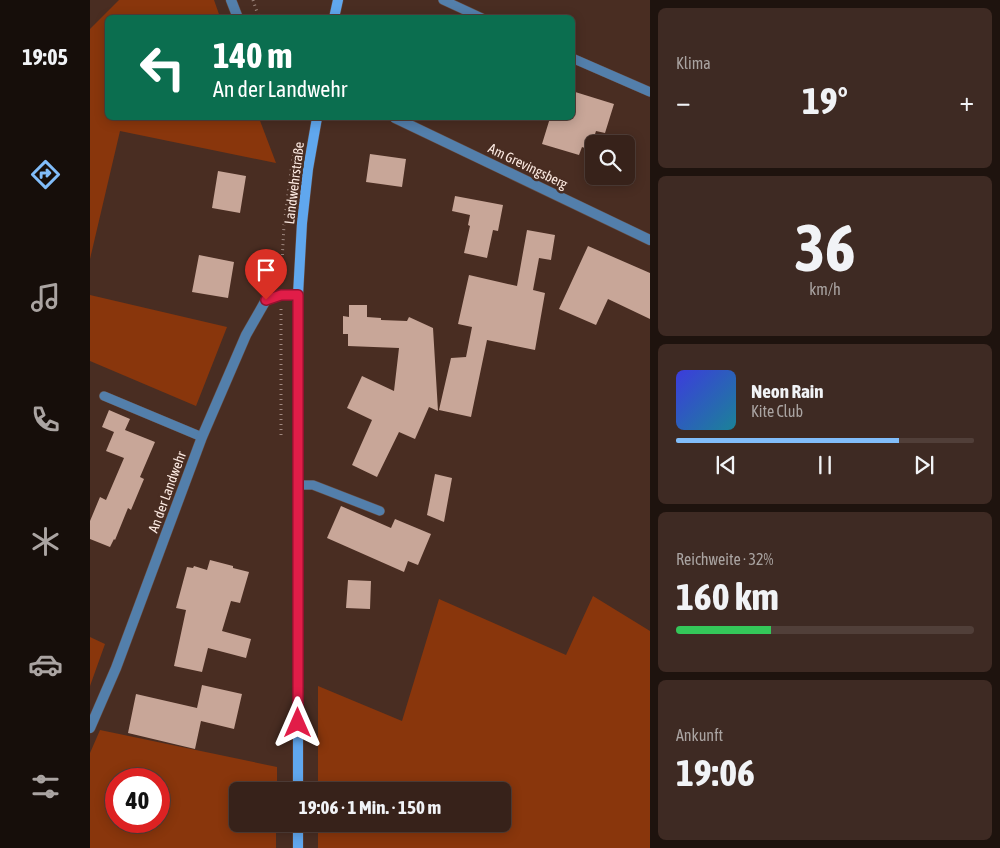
<!DOCTYPE html>
<html lang="de">
<head>
<meta charset="utf-8">
<style>
  body { margin:0; font-family:"Asap Condensed",sans-serif; background:#3e2a23; color:#f1f3f6; height:100vh; display:flex; flex-direction:column; font-size:19px; white-space:nowrap }
  * { box-sizing:border-box; margin:0 }
  p { font-size:16px; color:#aaa4a2 }
  .icon { flex:none; width:28px; height:28px; fill:none; stroke:currentColor; stroke-width:2; stroke-linecap:round; stroke-linejoin:round }
  .map { position:relative; flex:1; overflow:hidden }
  .sheet { display:flex; flex-direction:column; gap:8px; padding:8px; background:#1e130e; width:350px }
  .sheet>* { flex:none }
  .hud { position:absolute; left:15px; top:15px; width:470px; height:105px; border-radius:8px; box-shadow:0 2px 12px #0003,0 0 0 1px #513f39; background:#0b6e4f; color:#fff; overflow:hidden }
  .buttons { position:absolute; left:495px; top:135px; display:grid; gap:10px }
  .buttons a { display:grid; place-items:center; width:50px; height:50px; border-radius:8px; background:#37221a; box-shadow:0 2px 12px #0003,0 0 0 1px #513f39; font-size:25px }
  .speed { position:absolute; left:15px; top:768px; display:flex; gap:10px; font-size:25px; font-weight:700; text-align:center }
  .speed>* { display:grid; place-content:center; width:65px; height:65px; border-radius:50%; background:#37221a; box-shadow:0 2px 12px #0003,0 0 0 1px #513f39; line-height:1 }
  .speed .limit { border:8px solid #d22; background:#fff; color:#111 }
  .pin { position:absolute; display:grid; place-items:center; width:42px; height:42px; color:#fff; margin:-51px -21px; border-radius:50% 50% 50% 0; rotate:-45deg; box-shadow:0 0 5px #0007 }
  .pin .icon { rotate:45deg }
  .me { position:absolute; width:55px; margin:-28px; rotate:0deg; stroke-linejoin:round; filter:drop-shadow(0 0 4px #0008) }
  .turn { display:flex; align-items:center; gap:18px; height:105px; padding:0 25px; font-size:22px }
  .turn .icon { width:65px; height:65px; stroke-width:2.5 }
  .turn b { display:block; font-size:35px; line-height:42px }
  .big { font-size:38px; font-weight:700; line-height:1.1 }
  .sheet .tile { flex:1; display:flex; flex-direction:column; justify-content:center; gap:8px; min-width:0; padding:0 18px; border-radius:8px; background:#3e2a23 }
  .sheet .dial { align-items:center; gap:0 }
  .dial b { font-size:65px; line-height:1 }
  .song { display:flex; align-items:center; gap:15px }
  .cover { width:60px; height:60px; border-radius:8px; background:linear-gradient(135deg,hsl(240 70% 55%),hsl(190 70% 35%)) }
  .played { height:5px; border-radius:2px; background:linear-gradient(90deg,#81bdfa 75%,#513f39 75%) }
  .keys { display:flex; justify-content:space-around; direction:ltr }
  .heat { display:flex; justify-content:space-between; align-items:center; font-size:28px; direction:ltr }
  .charge { height:8px; border-radius:4px; background:linear-gradient(90deg,#34c759 32%,#513f39 0) }
  .trip { position:absolute; left:139px; top:782px; width:282px; height:50px; border-radius:8px; background:#37221a; box-shadow:0 2px 12px #0003,0 0 0 1px #513f39; font-weight:700; line-height:50px; text-align:center }
  main { display:flex; flex:1; min-height:0 }
  .dock { display:flex; flex-direction:column; width:90px; justify-content:space-around; align-items:center; background:#160e0a; color:#aaa4a2 }
  .dock .icon { width:35px; height:35px }
  .dock .active { color:#81bdfa }
  .dock b { font-size:22px; color:#f1f3f6 }
  .map>svg:first-child { display:block }
</style>
</head>
<body>
<main>
<nav class="dock">
<b>19:05</b>
<svg class="icon active" aria-label="directions" viewBox="0 0 24 24"><path d="M12 3l9 9-9 9-9-9zM9 14v-3h6M13 9l2 2-2 2"/></svg>
<svg class="icon" aria-label="music" viewBox="0 0 24 24"><path d="M9 18V5l10-2v13"/><circle cx="6" cy="18" r="3"/><circle cx="16" cy="16" r="3"/></svg>
<svg class="icon" aria-label="phone" viewBox="0 0 24 24"><path d="M5 4h4l2 5-3 2q2 4 5 5l2-3 5 2v4C11 20 4 13 5 4z"/></svg>
<svg class="icon" aria-label="climate" viewBox="0 0 24 24"><path d="M12 3v18M4 7l16 10M4 17L20 7"/></svg>
<svg class="icon" aria-label="car" viewBox="0 0 24 24"><path d="M5 17H2v-5l4-1 3-4h7l3 4 3 1v5h-3M9 17h6M6 11h13"/><circle cx="7" cy="17" r="2"/><circle cx="17" cy="17" r="2"/></svg>
<svg class="icon" aria-label="filters" viewBox="0 0 24 24"><path d="M4 7h16M4 17h16"/><circle cx="9" cy="7" r="2"/><circle cx="15" cy="17" r="2"/></svg>
</nav>
<div class="map">
<svg width="560" height="848" viewBox="0 0 560 848">
  <rect width="100%" height="100%" fill="#492d22"/>
  <!-- green -->
  <path fill="#89360c" fill-rule="evenodd" d="M29,0H124L130,17L18,18V118H169L186,163L30,131L0,259V29Z
    M0,295L137,327L106,406L0,361Z
    M503,596L560,631V848H228V824H412V791H228V686L312,721L349,599L476,655Z
    M0,637L15,644L0,686Z
    M10,730L187,767V791H148V824H186V848H0V753ZM26,779H69V821H26Z"/>
  <!-- building -->
  <path fill="#c8a698" d="M482,91L524,104L515,133L506,131L500,150L492,147L489,155L452,144L460,118H482Z
    M280,154L316,159L312,187L276,182Z
    M128,171L156,176L150,213L122,208Z
    M365,196L413,205L408,231L403,230L397,258L374,253L380,226L378,225L380,215L362,211Z
    M437,230L465,235L461,260L449,258L443,290L455,293L445,350L397,340L381,417L349,410L361,358L376,357L382,327L368,324L379,275L427,286Z
    M498,246L560,273V319L518,299L506,325L469,309Z
    M109,255L144,262L138,298L102,292Z
    M259,305H277V317L291,318V320L317,321L319,317L343,328L348,411L339,407L325,439L309,432L287,477L262,465L282,420L257,408L272,376L304,391L309,348L258,346V334H253V316L259,317Z
    M19,410L40,419L35,430L65,442L50,477L54,479L41,510L38,508L25,540L24,539L20,547L0,539V521L10,497L16,500L34,458L16,451L24,432L12,427Z
    M345,474L362,478L354,522L337,515Z
    M251,506L301,528L305,519L341,534L328,565L318,561L314,572L237,538Z
    M120,560L143,566V568L159,572L150,603L141,601L132,631L161,639L156,658L118,648L112,672L84,666L96,610L86,608L97,567L103,568L104,566L117,570Z
    M258,580L281,581L280,609L256,608Z
    M112,685L152,694L144,729L111,721L105,749L38,733L46,694L107,708Z"/>
  <g fill="none" stroke-linecap="round" stroke-linejoin="round">
    <defs>
      <path id="lane" d="M353,0L392,18
        M482,58L560,92
        M14,396L112,437
        M208,485H223L290,511"/>
      <path id="street" d="M141,0L148,18
        M305,118L560,240
        M0,728L26,668L112,437L156,335L176,300L191,295H208"/>
      <path id="secondary" d="M244,18L248,0
        M208,791V295L212,223L218,169L227,118
        M208,848V824"/>
    </defs>
    <!-- lane casing -->
    <use href="#lane" stroke="#664b41" stroke-width="10"/>
    <!-- street casing -->
    <use href="#street" stroke="#664b41" stroke-width="11"/>
    <!-- secondary casing -->
    <use href="#secondary" stroke="#664b41" stroke-width="11"/>
    <!-- path -->
    <path stroke="#9f887f" stroke-width="3" stroke-dasharray="1 4" stroke-linecap="butt" d="M163,0L169,18
      M191,280L194,225L202,163L204,152
      M191,309V435"/>
    <!-- lane -->
    <use href="#lane" stroke="#537fab" stroke-width="9"/>
    <!-- street -->
    <use href="#street" stroke="#537fab" stroke-width="10"/>
    <!-- secondary -->
    <use href="#secondary" stroke="#60a7ee" stroke-width="10"/>
  </g>
  <g fill="none" stroke-linecap="round" stroke-linejoin="round">
    <defs>
      <path id="route" d="M176,300L191,295H208V723"/>
    </defs>
    <!-- route casing -->
    <use href="#route" stroke="#92132f" stroke-width="12"/>
    <!-- route -->
    <use href="#route" stroke="#e11d48" stroke-width="9"/>
  </g>
  <g text-anchor="middle" dominant-baseline="central" stroke-width="5" stroke-linejoin="round" paint-order="stroke">
    <!-- street labels -->
    <g font-size="14" fill="#fdebe3" stroke="#492d22">
      <text transform="translate(438 166) rotate(26)">Am Grevingsberg</text>
      <text transform="translate(204 183) rotate(-83)">Landwehrstraße</text>
      <text transform="translate(77 492) rotate(-70)">An der Landwehr</text>
    </g>
  </g>
</svg>
<div class="buttons">
<a><svg class="icon" aria-label="search" viewBox="0 0 24 24"><circle cx="10" cy="10" r="6"/><path d="M15 15l6 6"/></svg></a>
</div>
<div class="speed"><div class="limit">40</div></div>
<div class="pin" style="left:176px;top:300px;background:#d93025"><svg class="icon" aria-label="arrive" viewBox="0 0 24 24"><path d="M6 21V4h12l-3 4 3 4H6"/></svg></div>
<svg class="me" style="left:208px;top:723px" viewBox="-20 -20 40 40"><path d="M0-17L14 15 0 8-14 15z" fill="#e11d48" stroke="#fff" stroke-width="4"/></svg>
<div class="trip">19:06 · 1 Min. · 150 m</div>
<div class="hud">
<div class="turn"><svg class="icon" aria-label="left" viewBox="0 0 24 24"><path d="M17 20v-9H6M10 6l-5 5 5 5"/></svg><div><b>140 m</b>An der Landwehr</div></div>
</div>
</div>
<section class="sheet">
<div class="tile"><p>Klima</p>
<div class="heat"><a>−</a><b class="big">19°</b><a>+</a></div>
</div>
<div class="tile dial"><b>36</b><p>km/h</p></div>
<div class="tile">
<div class="song"><i class="cover"></i><div><b>Neon Rain</b><p>Kite Club</p></div></div>
<div class="played"></div>
<div class="keys"><svg class="icon" aria-label="previous" viewBox="0 0 24 24"><path d="M18 5L8 12l10 7zM5 5v14"/></svg><svg class="icon" aria-label="pause" viewBox="0 0 24 24"><path d="M8 5v14M16 5v14"/></svg><svg class="icon" aria-label="next" viewBox="0 0 24 24"><path d="M6 5l10 7-10 7zM19 5v14"/></svg></div>
</div>
<div class="tile"><p>Reichweite · 32%</p><b class="big">160 km</b><div class="charge"></div></div>
<div class="tile"><p>Ankunft</p><b class="big">19:06</b></div>
</section>
</main>
</body>
</html>
